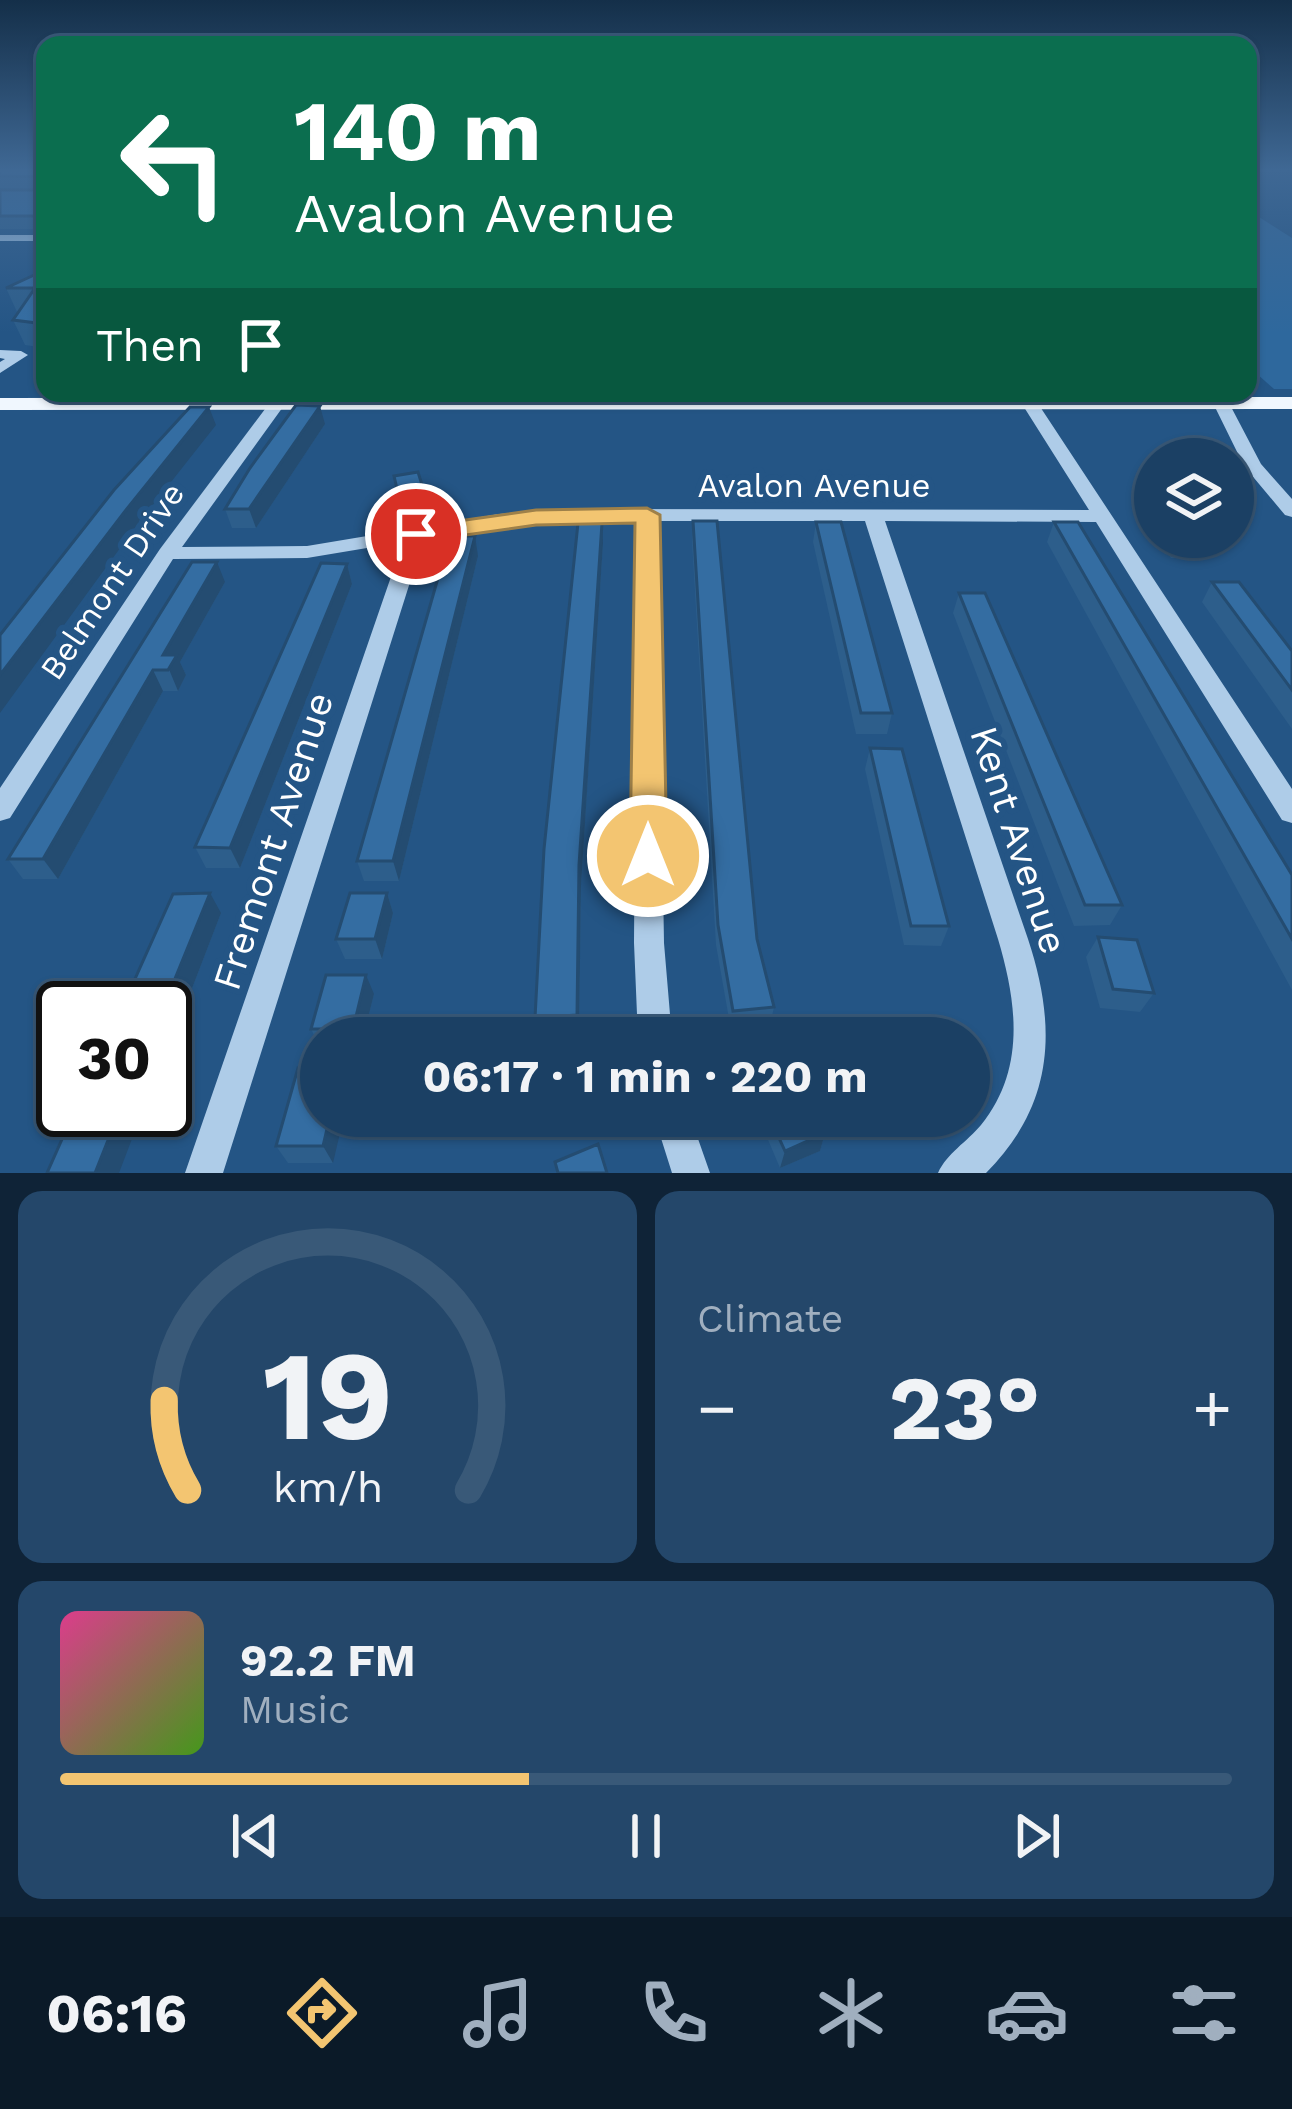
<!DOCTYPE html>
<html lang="en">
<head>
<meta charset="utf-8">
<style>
  body { margin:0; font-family:"Work Sans",sans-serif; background:#24476a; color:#f1f3f6; height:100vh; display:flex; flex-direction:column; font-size:45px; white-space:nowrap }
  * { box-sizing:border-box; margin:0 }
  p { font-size:39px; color:#a0afbf }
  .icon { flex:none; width:66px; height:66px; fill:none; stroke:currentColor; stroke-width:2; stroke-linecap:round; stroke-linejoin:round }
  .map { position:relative; height:1173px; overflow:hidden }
  .sheet { display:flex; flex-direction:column; gap:18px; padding:18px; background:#0f2337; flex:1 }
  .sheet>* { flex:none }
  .guide { position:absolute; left:36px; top:36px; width:1221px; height:366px; border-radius:24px; box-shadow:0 3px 9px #0004,0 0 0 3px #395978; background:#0b6e4f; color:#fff; overflow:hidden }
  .tools { position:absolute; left:1134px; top:438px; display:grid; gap:24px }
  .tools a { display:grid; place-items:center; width:120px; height:120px; border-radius:50%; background:#1b4064; box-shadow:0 3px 9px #0004,0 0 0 3px #395978; font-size:60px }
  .speed { position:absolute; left:36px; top:981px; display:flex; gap:24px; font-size:60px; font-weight:700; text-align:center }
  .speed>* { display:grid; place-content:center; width:156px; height:156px; border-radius:50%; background:#1b4064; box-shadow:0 3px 9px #0004,0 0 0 3px #395978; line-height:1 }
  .speed .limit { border:6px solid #111; border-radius:18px; background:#fff; color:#111 }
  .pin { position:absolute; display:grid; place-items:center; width:102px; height:102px; color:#fff; margin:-51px; border:6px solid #fff; border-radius:50%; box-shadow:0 3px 12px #0007 }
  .me { position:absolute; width:132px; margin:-66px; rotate:0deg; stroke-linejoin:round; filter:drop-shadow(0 0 9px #0008) }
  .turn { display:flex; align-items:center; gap:42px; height:252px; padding:0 60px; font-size:54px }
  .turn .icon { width:156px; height:156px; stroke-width:2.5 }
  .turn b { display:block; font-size:84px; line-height:102px }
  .then { display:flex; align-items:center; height:114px; padding:0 60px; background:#0003; gap:24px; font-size:45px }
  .big { font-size:90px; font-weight:700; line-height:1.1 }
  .sheet .tile { flex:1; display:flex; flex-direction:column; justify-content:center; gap:18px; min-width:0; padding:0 42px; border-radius:24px; background:#24476a }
  .sheet .dial { align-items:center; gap:0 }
  .dial svg { height:312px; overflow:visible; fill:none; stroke:#395978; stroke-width:7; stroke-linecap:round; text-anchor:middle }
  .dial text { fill:#f1f3f6; stroke:none }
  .song { display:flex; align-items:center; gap:36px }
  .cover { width:144px; height:144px; border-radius:18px; background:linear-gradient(135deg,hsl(330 70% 55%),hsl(100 70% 35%)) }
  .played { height:12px; border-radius:6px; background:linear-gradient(90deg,#f3c571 40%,#395978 40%) }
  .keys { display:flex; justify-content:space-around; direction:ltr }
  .heat { display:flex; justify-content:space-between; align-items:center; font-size:66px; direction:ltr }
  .sheet .tiles { flex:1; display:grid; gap:18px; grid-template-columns:1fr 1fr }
  .tile:last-child { grid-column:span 2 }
  .trip { position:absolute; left:300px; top:1017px; width:690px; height:120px; border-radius:60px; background:#1b4064; box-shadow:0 3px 9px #0004,0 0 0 3px #395978; font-weight:700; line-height:120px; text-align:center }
  .tabs { display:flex; height:192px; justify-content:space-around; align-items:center; background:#0b1a28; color:#a0afbf }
  .tabs .icon { width:84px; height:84px }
  .tabs .selected { color:#f3c571 }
  .tabs b { font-size:54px; color:#f1f3f6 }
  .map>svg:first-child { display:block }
</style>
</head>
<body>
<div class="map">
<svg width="1292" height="1173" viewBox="0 0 1292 1173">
  <rect width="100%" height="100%" fill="#245585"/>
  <!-- green -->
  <path fill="#2e689d" d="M1248,210L1292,238V389H1274L1248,366Z"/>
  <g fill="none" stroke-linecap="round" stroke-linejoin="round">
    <!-- minor -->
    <path fill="#aecce8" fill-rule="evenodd" d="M0,235H45V241H0Z
      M0,350L21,351L28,355L0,373V362L5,359L0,358Z
      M277,393H293L182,547L307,546L499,514L577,509L1089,510L1015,393H1031L1292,789V823L1282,820L1096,522L885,521L1028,939C1057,1027 1055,1104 986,1173H938C947,1153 967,1142 981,1125C1026,1069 1017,1003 998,939L865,521H657L664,943L672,1038H638L634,943L637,521L499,526L424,538L223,1173H185L403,542L307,558L173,559L10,818L0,821V788L160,549Z
      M1221,398L1229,403L1261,464L1292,499V517L1285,515L1244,466L1213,403Z
      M654,1116H690L710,1173H672Z"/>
    <!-- major -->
    <path fill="#f0f7fe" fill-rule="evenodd" d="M1292,397V409L0,410V398Z"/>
  </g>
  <!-- wall -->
  <path fill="#2d5e8b" d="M0,169H45V229H0V190L40,189L0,188Z
    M45,270V348L25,345L13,320L19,312H17L6,288Z
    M325,424L256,528H232L225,509Z
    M693,521L757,939L774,1007L770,1026L731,1030L716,945L692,541Z
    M816,522L892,713L887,734H856L813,542Z
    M1054,522L1292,875V990L1047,542Z
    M1156,537H1204L1205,538L1195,558H1171Z
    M603,543L581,885L579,1034L538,1037L535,1018Z
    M478,556L399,881H364L357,861Z
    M192,562L225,582L180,662L186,675L178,691H163L58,879H23L8,859Z
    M347,564L352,584L240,868H206L195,847Z
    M1212,582L1292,651V729L1202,602Z
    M959,593L1122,905L1110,925L1074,926L953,613Z
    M870,748L949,926L941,946L904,945L865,769Z
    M387,893L393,913L382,959H345L336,939Z
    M221,913L176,1030H165V1008Z
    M1098,937L1154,993L1140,1012L1100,1008L1086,957Z
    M374,994L363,1038H321L320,1047L311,1029Z
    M298,1068L333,1163H288L276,1146Z
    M758,1116H817L825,1133L820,1151L780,1168Z"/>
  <!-- shaded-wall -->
  <path fill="#244c71" d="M320,406L325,424L256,528L249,509Z
    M209,407L216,425L134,529L0,713V675L126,510Z
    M423,488L427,508L402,512L398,493Z
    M602,523L603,543L581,885L579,1034L577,1015L579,865Z
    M475,536L478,556L399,881L393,861Z
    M217,562L225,582L180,662L186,675L178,691L163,655Z
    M347,564L352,584L240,868L230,848Z
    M153,670L163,691L58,879L43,859Z
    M210,893L221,913L176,1030L165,1015L163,1008Z
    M387,893L393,913L382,959L375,939Z
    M366,975L374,994L363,1038H357L353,1029Z
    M120,1110H143L119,1173H95Z
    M330,1116H344L333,1163L323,1146Z
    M825,1133L820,1151L780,1168L785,1151Z"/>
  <!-- building -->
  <path fill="#346da2" stroke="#244c71" stroke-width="3" d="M0,169H45V216H0V190H40L43,177L0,176Z
    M45,270V324L13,320L35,288H6Z
    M296,405L320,406L249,509H225L250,468Z
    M190,407H209L126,510L0,675V635L114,490Z
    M418,472L423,488L398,493L394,476Z
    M693,521H717L757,939L774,1007L733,1011L718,925Z
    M816,522H841L892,713H861Z
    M1054,522H1078L1292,875V939Z
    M578,523H602L579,865L577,1015L535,1018L544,849Z
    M450,536H475L393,861H357Z
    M192,562H217L163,655H177L168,670H153L43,859H8Z
    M321,563L347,564L230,848L195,847Z
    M1212,582H1239L1292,651V690Z
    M959,593H985L1122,905H1085Z
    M870,748L902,749L949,926H911Z
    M210,893L163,1008H122L173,894Z
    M350,893H387L375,939H336Z
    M1098,937L1137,940L1154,993L1113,989Z
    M326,975H366L353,1029H311Z
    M298,1068H321V1116H330L323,1146H276Z
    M75,1110H120L95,1173H47Z
    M769,1116H817L825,1133L785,1151Z
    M598,1144L607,1173H558L555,1162Z"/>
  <!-- sky -->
  <linearGradient id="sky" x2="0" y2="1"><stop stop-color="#142f49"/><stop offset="0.51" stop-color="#3f6894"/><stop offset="1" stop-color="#3f6894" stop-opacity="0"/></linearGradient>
  <rect width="1292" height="333" fill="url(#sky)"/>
  <!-- route -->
  <path fill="#f3c571" stroke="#9e8049" stroke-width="3" d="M647,508L660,515L667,856L661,867L648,872L635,867L630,856L635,523L536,525L416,542L403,534L416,527L536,510Z"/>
  <g text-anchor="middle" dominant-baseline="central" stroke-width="12" stroke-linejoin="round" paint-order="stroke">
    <!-- street labels -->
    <g font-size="33" fill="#fff" stroke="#245585">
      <text x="814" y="485">Avalon Avenue</text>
      <text transform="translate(112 581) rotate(-56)">Belmont Drive</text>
    </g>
    <!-- near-street labels -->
    <g font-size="39" fill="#fff" stroke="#245585">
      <text transform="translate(1019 840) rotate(72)">Kent Avenue</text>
      <text transform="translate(273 841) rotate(-72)">Fremont Avenue</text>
    </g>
  </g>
</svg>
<div class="tools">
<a><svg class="icon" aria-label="layers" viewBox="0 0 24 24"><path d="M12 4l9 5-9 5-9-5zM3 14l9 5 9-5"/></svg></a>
</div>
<div class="speed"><div class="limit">30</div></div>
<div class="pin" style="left:416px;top:534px;background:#d93025"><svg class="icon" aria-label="arrive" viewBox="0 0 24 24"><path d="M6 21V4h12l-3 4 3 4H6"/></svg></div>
<svg class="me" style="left:648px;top:856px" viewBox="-20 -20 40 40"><circle r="17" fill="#f3c571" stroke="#fff" stroke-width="3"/><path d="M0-11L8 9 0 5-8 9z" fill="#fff"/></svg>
<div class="trip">06:17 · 1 min · 220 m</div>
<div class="guide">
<div class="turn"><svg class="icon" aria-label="left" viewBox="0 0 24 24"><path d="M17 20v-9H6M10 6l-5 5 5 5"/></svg><div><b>140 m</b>Avalon Avenue</div></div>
<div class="then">Then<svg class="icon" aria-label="arrive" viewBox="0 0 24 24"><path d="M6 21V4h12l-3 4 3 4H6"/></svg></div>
</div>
</div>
<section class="sheet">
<div class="tiles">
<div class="tile dial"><svg viewBox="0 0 100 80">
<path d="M14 69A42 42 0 1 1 86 69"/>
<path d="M14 69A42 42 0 0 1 8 46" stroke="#f3c571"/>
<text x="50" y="56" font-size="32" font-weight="700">19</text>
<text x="50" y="72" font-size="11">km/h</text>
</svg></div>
<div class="tile"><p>Climate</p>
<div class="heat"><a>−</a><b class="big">23°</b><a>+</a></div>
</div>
<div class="tile">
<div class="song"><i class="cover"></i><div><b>92.2 FM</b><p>Music</p></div></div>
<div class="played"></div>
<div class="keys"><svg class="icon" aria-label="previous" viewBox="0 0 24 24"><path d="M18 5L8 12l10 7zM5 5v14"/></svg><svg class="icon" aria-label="pause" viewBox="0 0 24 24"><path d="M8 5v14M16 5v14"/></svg><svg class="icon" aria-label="next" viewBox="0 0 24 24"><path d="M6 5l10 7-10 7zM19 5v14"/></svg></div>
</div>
</div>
</section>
<nav class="tabs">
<b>06:16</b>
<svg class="icon selected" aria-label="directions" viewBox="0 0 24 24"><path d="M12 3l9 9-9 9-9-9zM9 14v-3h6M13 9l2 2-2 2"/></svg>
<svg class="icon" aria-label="music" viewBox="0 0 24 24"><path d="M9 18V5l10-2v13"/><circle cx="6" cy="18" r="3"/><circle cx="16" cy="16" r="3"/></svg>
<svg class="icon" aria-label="phone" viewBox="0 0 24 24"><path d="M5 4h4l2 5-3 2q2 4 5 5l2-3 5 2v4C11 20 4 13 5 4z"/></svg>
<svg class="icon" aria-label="climate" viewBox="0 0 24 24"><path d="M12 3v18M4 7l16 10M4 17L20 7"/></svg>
<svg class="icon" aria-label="car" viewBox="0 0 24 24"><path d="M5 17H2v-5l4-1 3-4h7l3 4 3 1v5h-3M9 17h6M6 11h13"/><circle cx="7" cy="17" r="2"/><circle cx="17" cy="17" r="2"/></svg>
<svg class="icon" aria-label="filters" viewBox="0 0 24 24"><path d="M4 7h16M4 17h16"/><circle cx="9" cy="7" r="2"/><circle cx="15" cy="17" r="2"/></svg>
</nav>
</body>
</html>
